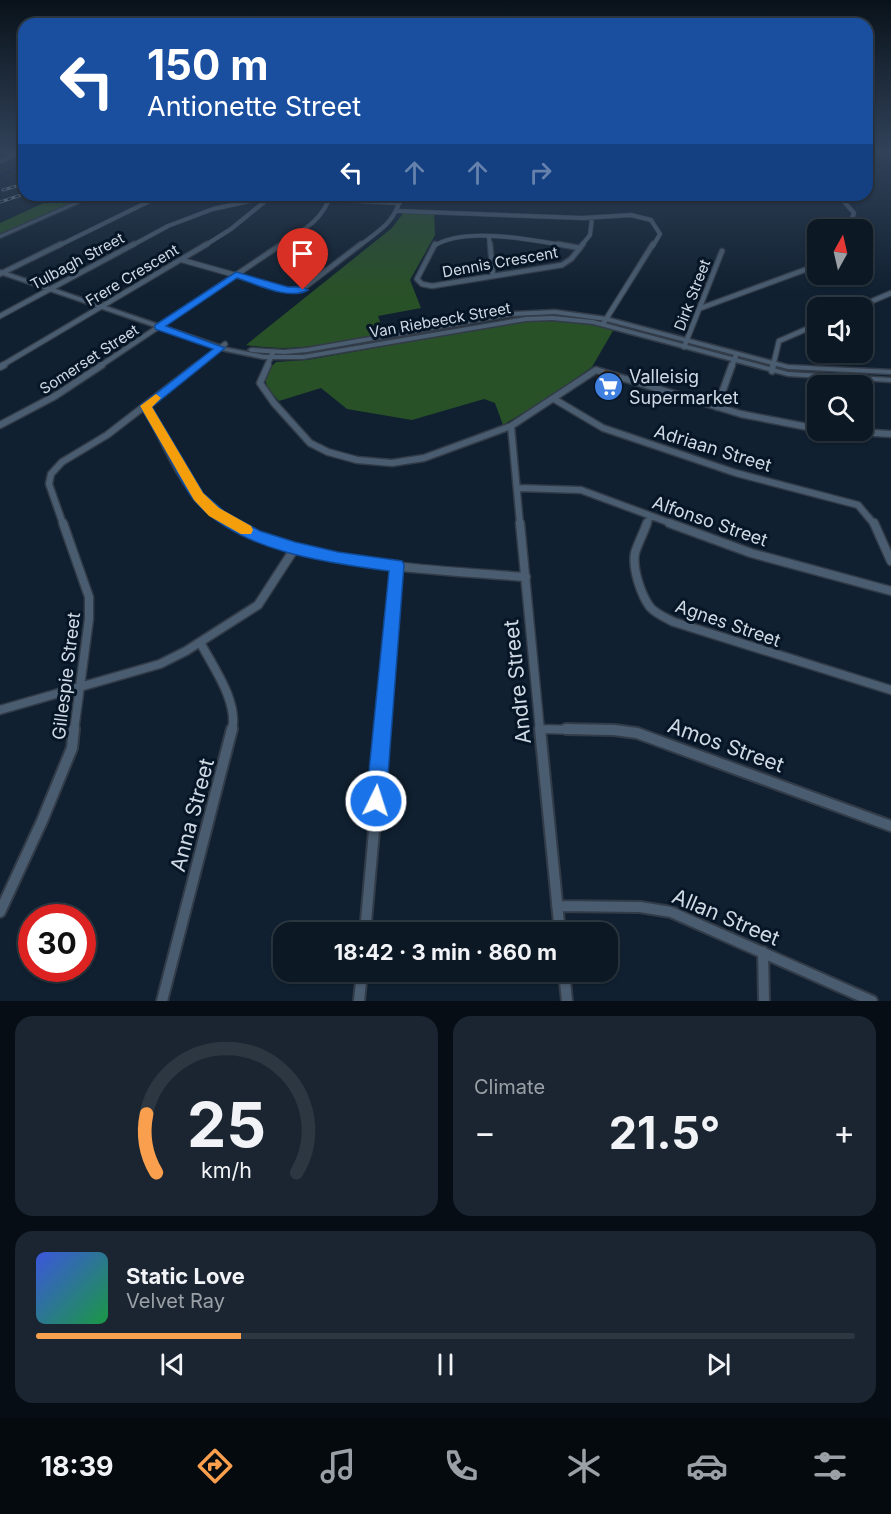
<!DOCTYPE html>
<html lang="en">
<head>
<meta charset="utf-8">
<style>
  body { margin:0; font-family:Inter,sans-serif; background:#1a2531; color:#f1f3f6; height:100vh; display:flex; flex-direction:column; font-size:22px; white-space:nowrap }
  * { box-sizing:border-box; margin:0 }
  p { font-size:20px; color:#9aa0a6 }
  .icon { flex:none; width:33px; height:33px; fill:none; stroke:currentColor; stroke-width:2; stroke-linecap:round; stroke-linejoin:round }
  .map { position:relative; height:1001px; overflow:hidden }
  .sheet { display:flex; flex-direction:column; gap:15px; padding:15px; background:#070d14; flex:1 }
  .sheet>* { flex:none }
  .guide { position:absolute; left:18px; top:18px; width:855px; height:183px; border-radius:18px; box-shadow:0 2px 4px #0004,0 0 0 2px #2c3741; background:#1a4fa0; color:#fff; overflow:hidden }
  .needle { width:39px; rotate:8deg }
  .buttons { position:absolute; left:807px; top:219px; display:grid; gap:12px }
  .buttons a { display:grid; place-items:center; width:66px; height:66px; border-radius:12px; background:#0c1824; box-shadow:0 2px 4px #0004,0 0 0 2px #2c3741; font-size:30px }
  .speed { position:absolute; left:18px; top:904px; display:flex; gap:12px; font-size:30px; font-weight:700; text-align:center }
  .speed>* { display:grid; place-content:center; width:78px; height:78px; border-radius:50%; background:#0c1824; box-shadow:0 2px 4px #0004,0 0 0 2px #2c3741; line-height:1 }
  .speed .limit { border:9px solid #d22; background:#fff; color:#111 }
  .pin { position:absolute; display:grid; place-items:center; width:51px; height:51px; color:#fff; margin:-62px -26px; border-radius:50% 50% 50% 0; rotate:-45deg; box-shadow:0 0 6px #0007 }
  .pin .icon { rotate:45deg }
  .me { position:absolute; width:66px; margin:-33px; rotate:4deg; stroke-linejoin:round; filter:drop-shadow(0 0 4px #0008) }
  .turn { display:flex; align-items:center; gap:21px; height:126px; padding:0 30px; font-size:27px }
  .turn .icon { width:78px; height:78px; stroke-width:2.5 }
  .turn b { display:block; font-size:42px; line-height:51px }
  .lanes { display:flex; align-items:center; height:57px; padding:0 30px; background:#0003; justify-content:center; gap:30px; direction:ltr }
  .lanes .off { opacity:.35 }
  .big { font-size:45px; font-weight:700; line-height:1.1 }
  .sheet .tile { flex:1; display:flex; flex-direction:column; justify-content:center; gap:9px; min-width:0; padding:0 21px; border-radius:18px; background:#1a2531 }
  .sheet .dial { align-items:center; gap:0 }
  .dial svg { height:156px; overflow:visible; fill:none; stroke:#2c3741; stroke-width:7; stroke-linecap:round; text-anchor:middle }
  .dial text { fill:#f1f3f6; stroke:none }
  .song { display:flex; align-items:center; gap:18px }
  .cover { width:72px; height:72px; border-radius:9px; background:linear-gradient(135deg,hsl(230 70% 55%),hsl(140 70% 35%)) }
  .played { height:6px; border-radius:3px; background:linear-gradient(90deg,#f99f4d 25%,#2c3741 25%) }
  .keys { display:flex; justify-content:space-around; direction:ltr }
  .heat { display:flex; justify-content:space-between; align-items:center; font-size:33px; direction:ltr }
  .sheet .tiles { flex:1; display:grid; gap:15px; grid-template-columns:1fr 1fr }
  .tile:last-child { grid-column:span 2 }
  .trip { position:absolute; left:273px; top:922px; width:345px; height:60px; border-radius:18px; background:#0c1824; box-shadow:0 2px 4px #0004,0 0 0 2px #2c3741; font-weight:700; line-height:60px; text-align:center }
  .tabs { display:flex; height:96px; justify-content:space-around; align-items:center; background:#050a0e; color:#9aa0a6 }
  .tabs .icon { width:42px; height:42px }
  .tabs .current { color:#f99f4d }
  .tabs b { font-size:27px; color:#f1f3f6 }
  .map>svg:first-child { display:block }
</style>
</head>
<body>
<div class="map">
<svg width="891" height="1001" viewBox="0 0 891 1001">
  <rect width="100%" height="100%" fill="#102030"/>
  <!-- green -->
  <path fill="#295127" d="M61,195H95L0,237V223Z
    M404,212L434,213L435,235L410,280L421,308L378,316L384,334C334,343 297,353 246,345L392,228Z
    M532,320L571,321L614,329L592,367L551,396L503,425L495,403L484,399L412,420L347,409L321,388L279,401L268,389L265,379L268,370L276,362L307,360Z"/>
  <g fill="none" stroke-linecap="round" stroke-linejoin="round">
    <!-- stream -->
    <path stroke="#00093c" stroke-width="1.5" d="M0,177L24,162"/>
    <defs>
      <path id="minor-far4" d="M0,162L18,153
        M838,195L854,213L848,230
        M398,211L582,218L631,215L651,220L660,234L653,246
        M489,238L490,246
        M58,246L162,195
        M131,246L168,226L213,209L269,197L400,203
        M204,246L231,229L269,198
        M280,246C303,230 321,222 331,195
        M359,246C380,230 396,222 401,195
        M434,246C464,226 532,240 567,246
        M581,246L590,235L592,218"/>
      <path id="minor-far3" d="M435,244L417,279L422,284L432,286L562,265L571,259L580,248
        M490,244L493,276
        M558,244L580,248
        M580,248L583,244
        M182,260L288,290H301L361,244
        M0,274L61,244
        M701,308L818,265
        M856,308L891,293
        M0,316L134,244
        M603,324L653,244
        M684,347L722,251
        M1,366L207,244
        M100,366L282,244
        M196,366L225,344
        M267,366L273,352
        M732,366L736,355
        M773,366L779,341L818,324"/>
      <path id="minor-far2" d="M268,365L260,383L274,403L310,443L328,452L357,460L392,463L424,458L511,426L596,370L741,414L818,429
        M0,367L4,365
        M772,371L773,365
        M554,399L603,428L736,473L858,505L874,524
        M146,406C163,438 178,479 205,504C213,511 223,518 232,524
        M717,407L732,365
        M0,425L55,396L102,365
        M511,426L520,524
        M827,430L891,434
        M518,488L581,490L673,524
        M63,524L49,484L51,474L62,462L107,435L198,365
        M647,524L650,516"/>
      <path id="minor-far1" d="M63,523L89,597V619L74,731
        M230,523C247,534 269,541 289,546C366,568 447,571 526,577
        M520,523L540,731
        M647,523C644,532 638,543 635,553C632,568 641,595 650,607C656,614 666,618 674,622L891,690
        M669,523L751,553L891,591
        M874,523L891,561
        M200,642C213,667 239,702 232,731
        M0,710L160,664L186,651L258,605L295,548
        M541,729L620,731
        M383,731L397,565"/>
      <path id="minor" d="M540,729L560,933
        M566,729L614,730L637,733L891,826
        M557,906L640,907L671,912L872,1001
        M0,912L42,821L72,748L74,729
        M365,933L383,729
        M763,952L764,1001
        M564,972L567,1001
        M162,1001L232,729
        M359,1001L362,972"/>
      <path id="tertiary" d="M91,195H97L0,238V235Z
        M0,270L228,348L264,355H303L526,317L552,316L593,320L788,372L891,378V382L788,376L593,324L552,320L526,321L303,359H264L225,351L0,274Z
        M555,310L606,317L788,365L891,370V374L788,369L606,321L555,314L512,316L307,352L284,354L251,352L248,350L251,348L284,350L307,348L512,312Z"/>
    </defs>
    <!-- minor-far4 casing -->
    <use href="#minor-far4" stroke="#323b48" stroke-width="5"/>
    <!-- minor-far3 casing -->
    <use href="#minor-far3" stroke="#323b48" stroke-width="7"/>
    <!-- minor-far2 casing -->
    <use href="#minor-far2" stroke="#323b48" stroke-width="9"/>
    <!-- minor-far1 casing -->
    <use href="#minor-far1" stroke="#323b48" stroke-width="11"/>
    <!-- minor casing -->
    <use href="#minor" stroke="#323b48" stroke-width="14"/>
    <!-- tertiary casing -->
    <use href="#tertiary" stroke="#323b48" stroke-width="3"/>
    <!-- minor-far4 -->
    <use href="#minor-far4" stroke="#4a5c6f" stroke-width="4"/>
    <!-- minor-far3 -->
    <use href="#minor-far3" stroke="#4a5c6f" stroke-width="4.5"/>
    <!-- minor-far2 -->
    <use href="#minor-far2" stroke="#4a5c6f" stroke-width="6"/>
    <!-- minor-far1 -->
    <use href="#minor-far1" stroke="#4a5c6f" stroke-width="8"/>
    <!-- minor -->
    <use href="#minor" stroke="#4a5c6f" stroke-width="10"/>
    <!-- tertiary -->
    <use href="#tertiary" fill="#4a5c6f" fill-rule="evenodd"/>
    <defs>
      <path id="rail" d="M3,190L24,184
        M0,202L24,194"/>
    </defs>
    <!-- rail casing -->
    <use href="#rail" stroke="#84909d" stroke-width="3"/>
    <!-- rail -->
    <use href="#rail" stroke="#071626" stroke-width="1.5" stroke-dasharray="4" stroke-linecap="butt"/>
  </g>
  <!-- wall -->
  <path fill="#6a370c" d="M619,375L612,391L605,389L606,387L595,384L597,377Z"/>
  <!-- building -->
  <path fill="#7b400e" stroke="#562d0a" stroke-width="1.5" d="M606,371L619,375L614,385L607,382L608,381L597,377Z"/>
  <!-- sky -->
  <linearGradient id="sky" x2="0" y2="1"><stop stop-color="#09121a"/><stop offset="0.52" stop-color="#314259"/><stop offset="1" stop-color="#314259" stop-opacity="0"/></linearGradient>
  <rect width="891" height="293" fill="url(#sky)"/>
  <!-- route -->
  <path fill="#1a73e8" stroke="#114b97" stroke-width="1.5" d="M236,272L288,287H303L308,290C290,301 256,284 237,278L166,326L225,348L152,407L203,493L225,512L260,531L295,542L338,552L402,561L404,565L386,801L383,809L376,811L369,809L366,801L389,571C327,563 238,551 195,501C188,494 183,482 178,474C166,451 153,428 140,406L213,349L155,329V325Z"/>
  <!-- slow -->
  <path fill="#f59e0b" d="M156,394L161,398L152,407L203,493L219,508L251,526L253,530L251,534H241L209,516L194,500L140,406Z"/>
  <!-- icons -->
  <defs>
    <symbol id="supermarket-disc" viewBox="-11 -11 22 22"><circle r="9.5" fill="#3f7fe0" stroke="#071626"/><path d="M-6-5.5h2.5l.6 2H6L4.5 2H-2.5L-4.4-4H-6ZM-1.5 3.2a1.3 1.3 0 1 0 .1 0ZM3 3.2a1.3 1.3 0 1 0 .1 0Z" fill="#fff"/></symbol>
  </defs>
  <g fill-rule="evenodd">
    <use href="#supermarket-disc" x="592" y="370" width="33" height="33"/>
  </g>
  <g text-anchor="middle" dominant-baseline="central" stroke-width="6" stroke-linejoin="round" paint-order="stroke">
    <!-- far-street labels -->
    <g font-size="15" fill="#d0dae5" stroke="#071626">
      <text transform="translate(77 261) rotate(-28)">Tulbagh Street</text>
      <text transform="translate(500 262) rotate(-10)">Dennis Crescent</text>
      <text transform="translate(132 275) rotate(-31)">Frere Crescent</text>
      <text transform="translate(692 295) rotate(-69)">Dirk Street</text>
      <text transform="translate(440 320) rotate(-10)">Van Riebeeck Street</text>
      <text transform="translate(89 359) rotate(-33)">Somerset Street</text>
    </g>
    <!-- poi labels -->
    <g font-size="18" fill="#d0dae5" stroke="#071626" text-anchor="start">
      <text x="629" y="376">Valleisig<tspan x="629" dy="21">Supermarket</tspan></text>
    </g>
    <!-- street labels -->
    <g font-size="18" fill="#d0dae5" stroke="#071626">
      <text transform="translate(713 448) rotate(17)">Adriaan Street</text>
      <text transform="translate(710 521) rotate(19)">Alfonso Street</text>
      <text transform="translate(728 623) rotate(19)">Agnes Street</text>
      <text transform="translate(66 676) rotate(-83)">Gillespie Street</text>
    </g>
    <!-- near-street labels -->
    <g font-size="21" fill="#d0dae5" stroke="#071626">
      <text transform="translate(517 682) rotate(-96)">Andre Street</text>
      <text transform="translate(726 745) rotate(20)">Amos Street</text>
      <text transform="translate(192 815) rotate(-75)">Anna Street</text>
      <text transform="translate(726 917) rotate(23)">Allan Street</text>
    </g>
  </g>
</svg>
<div class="buttons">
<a><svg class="needle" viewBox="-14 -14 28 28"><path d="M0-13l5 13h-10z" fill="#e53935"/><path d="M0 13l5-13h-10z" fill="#9aa0a6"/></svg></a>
<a><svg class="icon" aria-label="sound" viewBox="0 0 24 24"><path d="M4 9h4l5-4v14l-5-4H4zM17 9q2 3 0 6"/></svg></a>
<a><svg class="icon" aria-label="search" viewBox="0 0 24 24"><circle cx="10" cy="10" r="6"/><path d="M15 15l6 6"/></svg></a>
</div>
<div class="speed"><div class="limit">30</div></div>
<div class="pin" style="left:303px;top:290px;background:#d93025"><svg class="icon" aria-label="arrive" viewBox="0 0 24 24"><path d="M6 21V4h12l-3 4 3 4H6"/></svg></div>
<svg class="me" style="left:376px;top:801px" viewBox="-20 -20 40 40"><circle r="17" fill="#1a73e8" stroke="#fff" stroke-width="3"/><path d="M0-11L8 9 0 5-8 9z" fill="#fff"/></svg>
<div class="trip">18:42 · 3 min · 860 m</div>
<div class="guide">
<div class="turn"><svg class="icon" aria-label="left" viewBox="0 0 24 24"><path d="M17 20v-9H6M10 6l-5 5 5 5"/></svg><div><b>150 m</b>Antionette Street</div></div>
<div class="lanes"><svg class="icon" aria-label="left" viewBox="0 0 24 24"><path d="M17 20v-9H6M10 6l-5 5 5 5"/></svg><svg class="icon off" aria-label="ahead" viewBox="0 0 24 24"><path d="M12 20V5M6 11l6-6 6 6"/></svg><svg class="icon off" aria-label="ahead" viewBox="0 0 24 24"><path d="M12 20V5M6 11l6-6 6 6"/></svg><svg class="icon off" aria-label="right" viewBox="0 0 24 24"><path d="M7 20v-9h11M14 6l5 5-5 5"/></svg></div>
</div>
</div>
<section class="sheet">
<div class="tiles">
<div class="tile dial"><svg viewBox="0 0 100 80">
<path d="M14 69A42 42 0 1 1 86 69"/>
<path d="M14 69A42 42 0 0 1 9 39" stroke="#f99f4d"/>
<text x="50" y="56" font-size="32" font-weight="700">25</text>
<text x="50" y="72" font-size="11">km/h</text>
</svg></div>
<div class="tile"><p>Climate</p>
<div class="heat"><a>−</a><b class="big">21.5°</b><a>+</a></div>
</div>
<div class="tile">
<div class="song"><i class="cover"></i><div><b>Static Love</b><p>Velvet Ray</p></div></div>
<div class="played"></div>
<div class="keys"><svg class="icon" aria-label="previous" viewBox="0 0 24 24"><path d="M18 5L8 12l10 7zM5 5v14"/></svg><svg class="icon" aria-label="pause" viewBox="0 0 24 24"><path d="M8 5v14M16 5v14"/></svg><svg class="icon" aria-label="next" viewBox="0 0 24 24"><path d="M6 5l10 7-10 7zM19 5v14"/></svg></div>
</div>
</div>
</section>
<nav class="tabs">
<b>18:39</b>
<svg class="icon current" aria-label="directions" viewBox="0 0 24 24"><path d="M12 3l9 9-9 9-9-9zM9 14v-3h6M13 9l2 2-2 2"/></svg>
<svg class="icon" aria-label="music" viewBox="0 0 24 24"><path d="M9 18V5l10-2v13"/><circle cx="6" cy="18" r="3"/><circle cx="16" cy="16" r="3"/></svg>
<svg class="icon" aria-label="phone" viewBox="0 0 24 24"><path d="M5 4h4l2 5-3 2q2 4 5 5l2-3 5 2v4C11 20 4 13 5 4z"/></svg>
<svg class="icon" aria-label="climate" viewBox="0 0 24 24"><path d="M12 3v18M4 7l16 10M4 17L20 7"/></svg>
<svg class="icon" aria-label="car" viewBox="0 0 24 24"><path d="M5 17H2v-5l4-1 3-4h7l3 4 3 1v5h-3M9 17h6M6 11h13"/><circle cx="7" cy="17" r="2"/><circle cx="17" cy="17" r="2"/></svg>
<svg class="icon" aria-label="filters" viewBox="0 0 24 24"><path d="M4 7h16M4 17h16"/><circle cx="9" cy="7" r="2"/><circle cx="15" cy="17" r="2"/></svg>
</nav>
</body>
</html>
